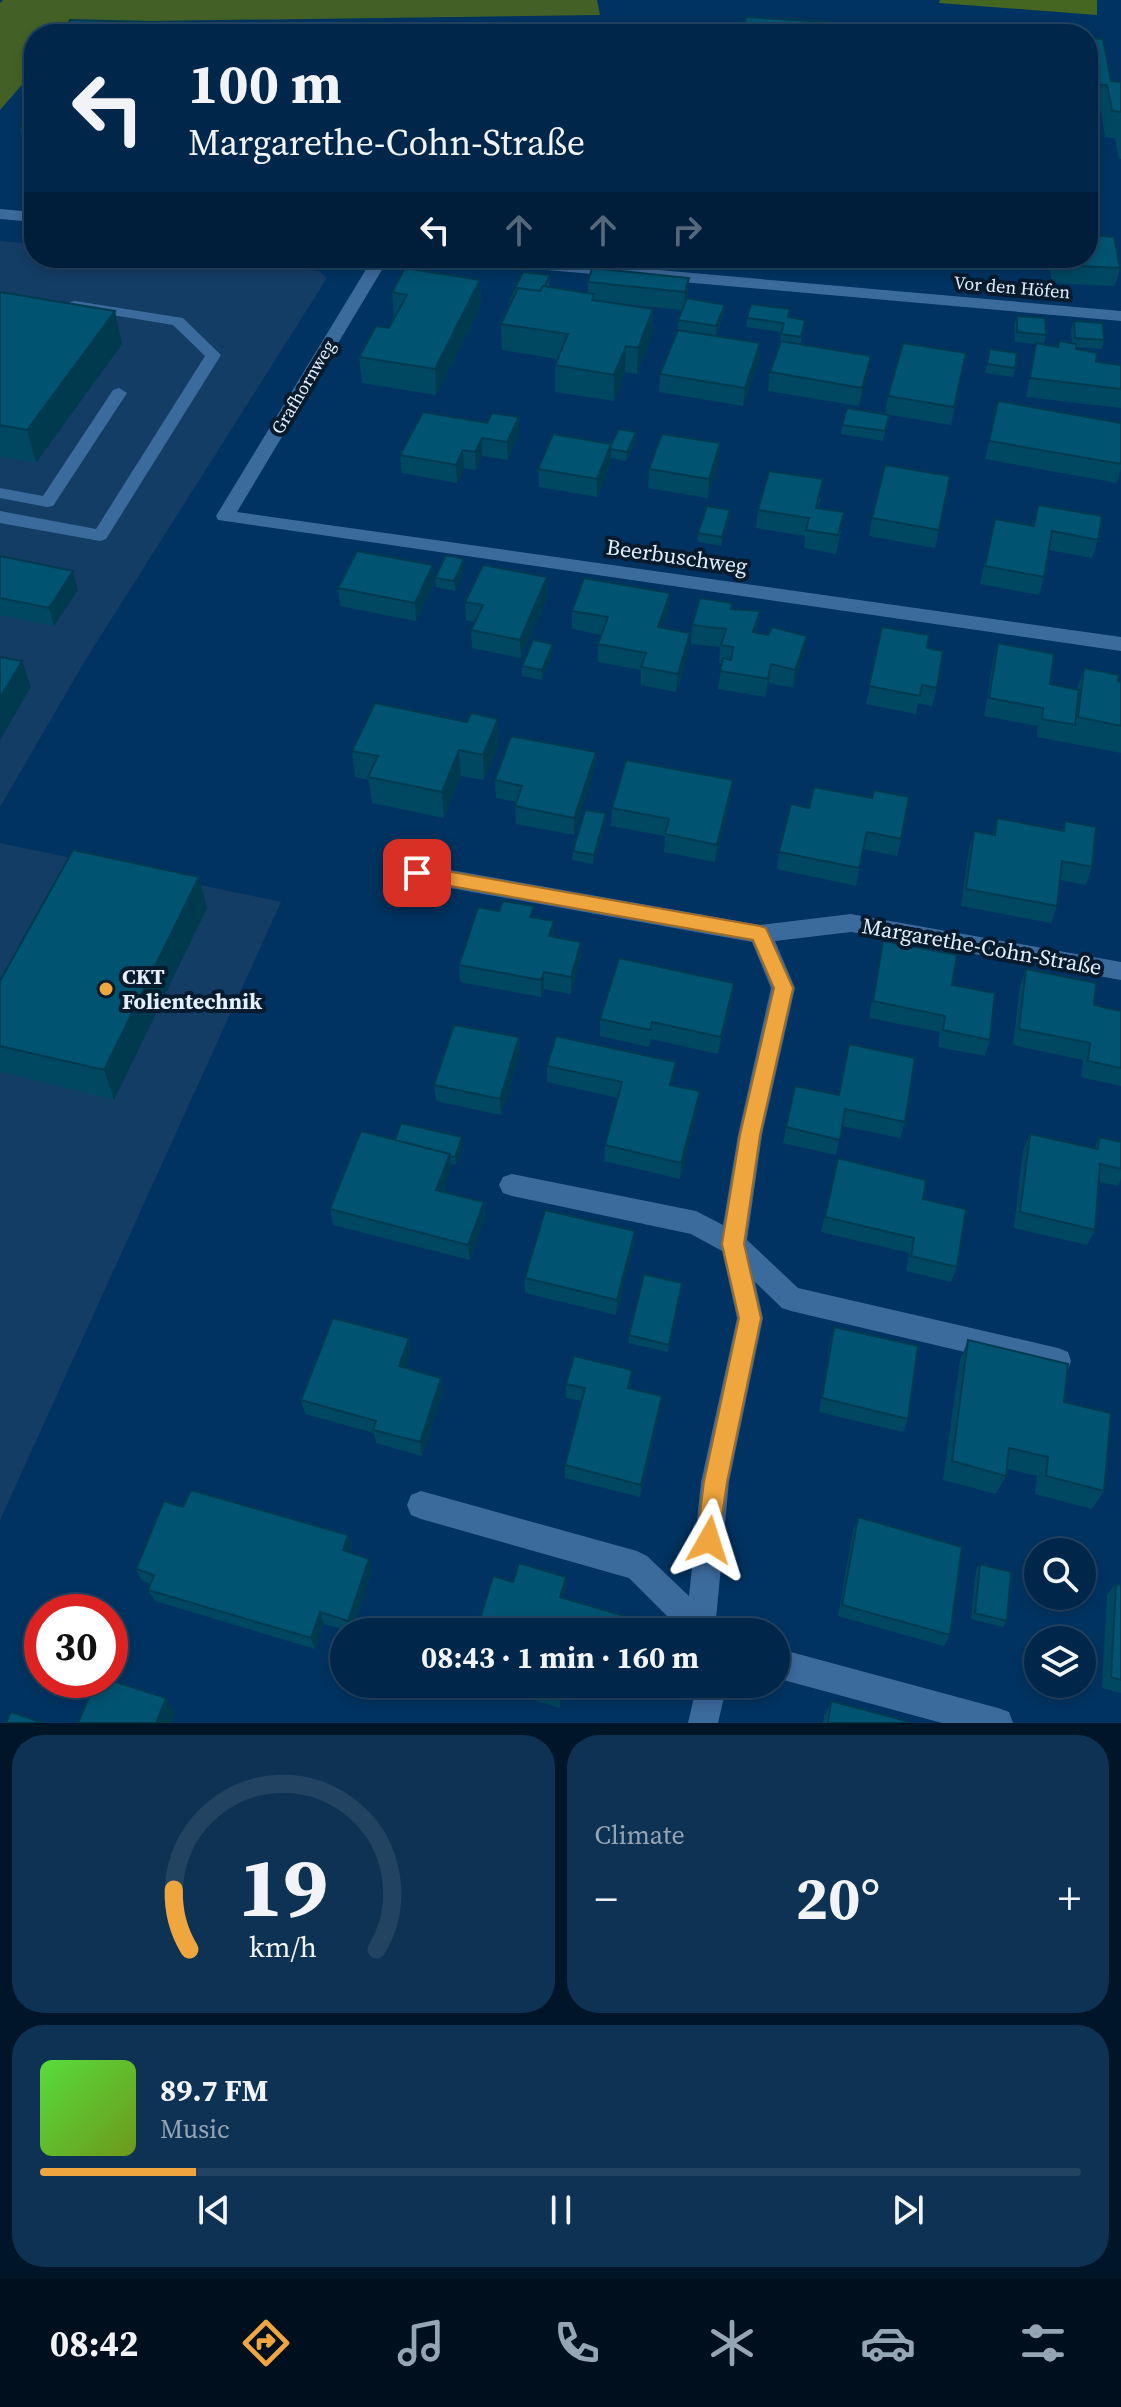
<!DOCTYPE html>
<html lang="en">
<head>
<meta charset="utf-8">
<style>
  body { margin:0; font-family:"Source Serif 4",serif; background:#0e3253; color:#f1f3f6; height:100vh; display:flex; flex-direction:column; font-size:30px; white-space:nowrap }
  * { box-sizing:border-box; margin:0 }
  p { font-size:26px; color:#95a5b4 }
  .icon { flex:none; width:44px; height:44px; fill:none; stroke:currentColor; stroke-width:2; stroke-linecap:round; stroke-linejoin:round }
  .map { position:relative; height:1723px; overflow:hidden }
  .sheet { display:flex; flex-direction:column; gap:12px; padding:12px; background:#001528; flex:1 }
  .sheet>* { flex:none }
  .top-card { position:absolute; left:24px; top:24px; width:1074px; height:244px; border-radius:32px; box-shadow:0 4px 12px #0003,0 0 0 2px #224361; background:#002649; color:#f1f3f6; overflow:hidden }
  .buttons { position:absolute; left:1024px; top:1538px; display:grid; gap:16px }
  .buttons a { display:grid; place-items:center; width:72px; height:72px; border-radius:50%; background:#002649; box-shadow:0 4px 12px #0003,0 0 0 2px #224361; font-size:40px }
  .speed { position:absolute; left:24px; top:1594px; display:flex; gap:16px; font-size:40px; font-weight:700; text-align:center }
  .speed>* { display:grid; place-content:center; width:104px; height:104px; border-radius:50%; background:#002649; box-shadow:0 4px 12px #0003,0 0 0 2px #224361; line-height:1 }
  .speed .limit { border:12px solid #d22; background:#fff; color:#111 }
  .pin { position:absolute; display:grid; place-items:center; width:68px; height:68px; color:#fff; margin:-34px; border-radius:16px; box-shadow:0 4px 12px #0006 }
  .me { position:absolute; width:88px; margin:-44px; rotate:6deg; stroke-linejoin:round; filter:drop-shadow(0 0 6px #0008) }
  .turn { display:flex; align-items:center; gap:28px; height:168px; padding:0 32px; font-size:36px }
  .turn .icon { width:104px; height:104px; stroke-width:2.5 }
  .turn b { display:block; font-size:56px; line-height:68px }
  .lanes { display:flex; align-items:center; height:76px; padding:0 32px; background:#0003; justify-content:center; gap:40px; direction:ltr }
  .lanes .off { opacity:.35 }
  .big { font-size:60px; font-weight:700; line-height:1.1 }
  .sheet .tile { flex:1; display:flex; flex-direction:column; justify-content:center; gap:12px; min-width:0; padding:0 28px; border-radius:32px; background:#0e3253 }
  .sheet .dial { align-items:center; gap:0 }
  .dial svg { height:208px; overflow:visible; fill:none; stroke:#224361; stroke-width:7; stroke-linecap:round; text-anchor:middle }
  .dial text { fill:#f1f3f6; stroke:none }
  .song { display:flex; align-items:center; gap:24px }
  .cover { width:96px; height:96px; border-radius:12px; background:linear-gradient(135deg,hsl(110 70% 55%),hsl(80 70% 35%)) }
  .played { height:8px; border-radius:4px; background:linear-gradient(90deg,#f0a63e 15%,#224361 15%) }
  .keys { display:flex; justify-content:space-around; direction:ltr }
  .heat { display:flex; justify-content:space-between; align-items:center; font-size:44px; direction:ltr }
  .sheet .tiles { flex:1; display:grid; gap:12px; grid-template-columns:1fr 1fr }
  .tile:last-child { grid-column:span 2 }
  .trip { position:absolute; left:330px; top:1618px; width:460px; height:80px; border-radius:40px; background:#002649; box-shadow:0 4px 12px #0003,0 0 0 2px #224361; font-weight:700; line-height:80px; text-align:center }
  .tab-bar { display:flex; height:128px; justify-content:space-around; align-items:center; background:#000f1d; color:#95a5b4 }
  .tab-bar .icon { width:56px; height:56px }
  .tab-bar .current { color:#f0a63e }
  .tab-bar b { font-size:36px; color:#f1f3f6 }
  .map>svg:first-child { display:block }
</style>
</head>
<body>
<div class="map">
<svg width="1121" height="1723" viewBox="0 0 1121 1723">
  <rect width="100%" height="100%" fill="#003361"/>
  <!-- built -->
  <path fill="#143d65" d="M0,241L34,244V258H180L319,271L327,278L86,659L0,807Z
    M0,843L281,902L0,1520Z"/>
  <!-- green -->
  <path fill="#436126" d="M3,0H597L600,15L77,22L66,34H34V71L0,110V3Z"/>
  <!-- forest -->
  <path fill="#446621" d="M940,0H1097V15L939,3Z"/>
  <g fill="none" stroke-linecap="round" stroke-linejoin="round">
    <!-- service -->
    <path fill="#3b6a9c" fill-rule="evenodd" d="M75,301L183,318L221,355L106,539L100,541L0,523V511L96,529L205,356L173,325L70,308V302Z
      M119,388L127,393L53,506L47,507L0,498V488L43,496L113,390Z"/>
    <!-- minor -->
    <path fill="#3b6a9c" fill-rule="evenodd" d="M0,209L34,212V222L0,219Z
      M373,258H389L237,512L1121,637V651L218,520L216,516Z
      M461,258H523L1121,311V321L469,263Z
      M417,864L760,925L851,914L1121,962V980L851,932L775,941L795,988L762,1135L747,1240L798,1288L1058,1348L1068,1352L1071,1361L1068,1370L1058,1374L791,1311L782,1308L755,1282L763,1318L729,1482L716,1619L723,1632H683L629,1578L421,1519L411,1515L407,1505L411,1495L421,1491L637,1551L647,1556L689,1596L701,1482L737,1318L722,1251L691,1234L512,1196L503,1193L499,1185L503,1177L512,1174L696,1211L723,1225L738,1135L771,988L752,942L417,882L409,879L406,873L409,867Z
      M776,1648L998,1708L1009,1712L1013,1723H942L776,1678Z
      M697,1684H727L718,1723H688Z"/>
  </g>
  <!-- wall -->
  <path fill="#004761" d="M1088,38L1111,81L1121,82V159H1119L1115,138L1105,137L1101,111L1088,110Z
    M34,98V189L20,128Z
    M774,258H893L891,270Z
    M1048,258H1088L1120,268L1115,286L1052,283Z
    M550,275L549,287L588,293V282L689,278L687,299L725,305L724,314L716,335L678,329V320L682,310L606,302L653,309L652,335L637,374L625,372L614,401L555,392V365L557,359L502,350L501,324L509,306V301Z
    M480,280L481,306L436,395L362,383L359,357L389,328L394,318L392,292Z
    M0,292L115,311L122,344L36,463L0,457Z
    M1017,316L1046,335L1044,344L1057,347L1072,343L1071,330L1074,321L1104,340L1102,349L1076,347V349L1096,362L1121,365V408L1026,397L1036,344L1015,342L1014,325Z
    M790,317L804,329L800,345L868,375L859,406L768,391L770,372L780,343L781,332L746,327L747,318Z
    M760,343L759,362L743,406L659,392L660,374Z
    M990,349L1015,368L1013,377L985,373Z
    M966,353L951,425L885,414L888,396Z
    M998,401L1121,423V469L1117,483L985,459Z
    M889,415L883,441L841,434L842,425Z
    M519,417V435L508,460L482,456L476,470L464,468L457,483L402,473L400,455L487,423Z
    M636,442L626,461L611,458V462L597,497L539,487L538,469L611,444Z
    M719,461L708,498L648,488L649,469Z
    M950,476L935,548L869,536L872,518Z
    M821,498L818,508L841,531L836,554L804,548L805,536L756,528L758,510Z
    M1038,505L1098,540L1092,558L1049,550L1044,577L1039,595L980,584L995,519L1033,526Z
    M729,520L721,546L698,542V533Z
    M0,556L78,590L54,626L0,615Z
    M465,568L455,591L436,587L435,578Z
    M547,577L548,596L521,658L472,648L471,630L475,622L466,620L465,602Z
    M434,583L416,621L340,606L338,588Z
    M732,609L757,629L756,632L804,654L793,688L769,683L765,697L718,689L722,663H719L720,647L691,644L692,625Z
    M572,611H668L663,628L689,651L676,692L641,685V670L598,662V644L602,635L572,629Z
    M882,627L927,648L937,688L932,706L918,703L916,714L866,704Z
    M998,643L1050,684L1077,689L1084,668L1121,682V753L1037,737L1038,726L984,716L993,661Z
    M553,644V653L542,680L522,676V666Z
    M498,719L499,745L484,780L461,776L444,818L372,803L369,780L355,777L352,751L467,722Z
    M596,752L595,770L574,835L516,824L515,806L517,802L496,798L495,780Z
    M731,798L715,862L664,852L665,836L611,826L612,808Z
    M791,804L901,839L897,856L863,849L856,886L777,869L779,852Z
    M997,818L1062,830L1065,821L1092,867L1086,885L1060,880L1057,906L1051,923L961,906L969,849L974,831L993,834Z
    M606,822L593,864L572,860L573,851Z
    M199,877L207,908L114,1100L0,1072V981Z
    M534,918L554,921V937L581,959L571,994L544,989L541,997L460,982L459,965Z
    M883,941L990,1040L985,1056L938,1047L940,1032L869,1018Z
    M1026,969L1094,1005L1121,1011V1086L1081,1077L1083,1060L1013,1045L1020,986Z
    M734,983L732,1000L718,1054L651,1039L649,1047L600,1036V1019Z
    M519,1037L520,1054L501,1115L436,1101L434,1085Z
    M676,1062L673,1085L698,1107L680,1179L604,1161L605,1145L618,1098L547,1082V1066Z
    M795,1086L905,1122L900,1138L842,1126L836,1155L783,1143Z
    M1030,1134L1094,1149L1099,1137L1121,1142V1179L1118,1186L1099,1182L1095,1230L1087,1245L1014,1228L1023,1150Z
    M395,1140L463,1146L456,1165L451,1164V1170L443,1192L484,1202L485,1218L470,1260L333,1225L330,1209Z
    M838,1158L923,1199L957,1267L951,1282L906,1271L909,1253L821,1232Z
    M634,1246L616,1315L525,1293V1278Z
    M682,1283L668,1352L628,1343L629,1335Z
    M834,1327L908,1419L903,1432L819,1412L830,1341Z
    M968,1340L1064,1402L1104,1491L1092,1509L1035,1494L1037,1476L1007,1469L1006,1476L996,1494L943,1480L960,1360Z
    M411,1353L406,1368L441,1378L443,1392L422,1456L376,1443L374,1433L305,1414L301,1400Z
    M566,1384H631L630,1388L660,1410L640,1497L565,1478V1465L582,1401L566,1398Z
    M183,1507L348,1535L352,1547L350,1553L369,1559L372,1570L352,1632L324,1624L315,1649L155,1601L148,1590L151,1584L142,1581L136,1569Z
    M858,1517L950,1635L944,1646L838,1616L853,1530Z
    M980,1564L1007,1621L1003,1627L971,1619L976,1570Z
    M1116,1584L1121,1585V1693L1102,1688L1107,1595Z
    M483,1684H566L560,1708Z
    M566,1684H609L606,1697Z
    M831,1701L914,1723H823L824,1716Z"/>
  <!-- shaded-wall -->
  <path fill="#003a4f" d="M689,278L688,296L684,310L685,292Z
    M480,280L481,306L436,395L435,369Z
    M725,305L724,314L716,335V326Z
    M653,309L652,335L637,374L638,348Z
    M115,311L122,344L36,463L27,430Z
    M760,343L759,362L743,406L745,388Z
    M626,346L625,372L614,401V375Z
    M871,356L868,375L859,406L862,388Z
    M519,417V435L508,460L507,442Z
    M636,432V442L626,461L627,452Z
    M482,438V456L476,470L475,452Z
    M720,443L719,461L708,498L709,479Z
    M611,444V462L597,497V479Z
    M463,450L464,468L457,483L456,465Z
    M730,510L729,520L721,546L722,537Z
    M464,559L465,568L455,591L454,581Z
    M433,565L434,583L416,621L415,603Z
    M73,571L78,590L54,626L49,608Z
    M547,577L548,596L521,658L520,640Z
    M670,593L668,611L657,645L658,627Z
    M760,611L757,629L751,650L753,632Z
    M690,633L689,651L676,692L678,674Z
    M807,636L804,654L793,688L795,670Z
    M553,644V653L542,680V670Z
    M22,661L31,687L0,740V698Z
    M771,664L769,683L765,697L768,679Z
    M498,719L499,745L484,780L483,755Z
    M459,750L461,776L444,818L442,792Z
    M596,752L595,770L574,835V818Z
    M733,780L731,798L715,862L717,845Z
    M606,813V822L593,864L594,855Z
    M199,877L207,908L114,1100L104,1070Z
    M554,921V938L549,936Z
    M581,942V959L571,994V977Z
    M544,972V989L541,997V980Z
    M734,983L732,1000L718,1054L721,1037Z
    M519,1037L520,1054L501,1115L500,1099Z
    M676,1062L675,1079L669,1101L670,1085Z
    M700,1091L698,1107L680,1179L681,1163Z
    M462,1137L463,1146L456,1165L455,1157Z
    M450,1154L451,1170L438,1206L436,1190Z
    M484,1202L485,1218L470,1260L468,1245Z
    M635,1231L634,1246L616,1315L617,1300Z
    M409,1338L411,1353L401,1380L399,1366Z
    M441,1378L443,1392L422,1456L420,1442Z
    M662,1396L660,1410L640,1497L641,1485Z
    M348,1535L352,1547L346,1562L343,1550Z
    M369,1559L372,1570L352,1632L348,1621Z
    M566,1577V1589L560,1608V1597Z
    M320,1612L324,1624L315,1649L311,1638Z
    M563,1684H566L560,1708V1697Z
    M166,1698L175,1713L171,1723H156Z"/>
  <!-- building -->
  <path fill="#005371" stroke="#003a4f" stroke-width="2" d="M746,17L828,22L826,34H743Z
    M70,20L317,26L315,34H63Z
    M1088,38L1103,39L1111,81L1121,82V112L1112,111L1107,85L1088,84Z
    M34,98V128H20Z
    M34,141V158H26Z
    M1088,235L1114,237L1120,268L1056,265L1055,258H1088Z
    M405,268L480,280L435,369L359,357L376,326L389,328L407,295L392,292Z
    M592,268L689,278L685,292L588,282Z
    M523,272L550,275L545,286H543L540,291L518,288L512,301H509Z
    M543,286L594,294L592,300L653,309L638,348L626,346L614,375L555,365L568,334L501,324L518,288L540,291Z
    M0,292L115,311L27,430L0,425Z
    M687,298L725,305L716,326L678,320Z
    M751,304L790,309L788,317L805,320L801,337L781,334L784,323L747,318Z
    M1017,316L1045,318L1046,335L1017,332Z
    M1074,321L1103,323L1104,340L1075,338Z
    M678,330L760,343L745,388L660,374Z
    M781,341L871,356L862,388L770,372Z
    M1059,341L1076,344V349L1097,353L1096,362L1121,365V389L1030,378L1036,343L1058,347Z
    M903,343L966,353L954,407L888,396Z
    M990,349L1017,353L1015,368L987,364Z
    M998,401L1121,423V464L989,441Z
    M847,408L889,415L885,431L842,425Z
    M423,412L487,423L492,413L519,417L507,442L482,438L475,452L463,450L456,465L400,455Z
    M619,429L636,432L627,452L611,449V445Z
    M553,434L611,444L597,479L538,469Z
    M662,434L720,443L709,479L649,469Z
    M885,465L950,476L939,530L872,518Z
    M769,471L823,479L816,508L844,512L838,535L806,530L809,518L758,510Z
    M1038,505L1102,516L1098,540L1052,531L1044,577L985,566L995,519L1034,526Z
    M707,506L730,510L722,537L698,533Z
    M357,551L433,565L415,603L338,588Z
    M446,555L464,559L454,581L435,578Z
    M0,556L73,571L49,608L0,598Z
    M483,565L547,577L520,640L471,630L483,605L465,602Z
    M584,578L670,593L658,627L690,633L678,674L641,667L646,653L598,644L608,617L572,611Z
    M700,598L732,603L731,609L760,611L753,632L768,635L772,627L807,636L795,670L771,664L768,679L720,671L723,658L731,660L733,647L721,645L726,629L692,625Z
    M882,627L929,635L927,648L943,651L937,688L922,685L920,696L869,686Z
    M533,640L553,644L542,670L522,666Z
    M998,643L1054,654L1050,684L1079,690L1075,725L1042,719L1043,708L989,698Z
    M0,657L22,661L0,698Z
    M1084,668L1119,675L1118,681L1121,682V726L1078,717Z
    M375,703L467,722L471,713L498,719L483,755L459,750L442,792L368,777L378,756L352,751Z
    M511,736L596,752L574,818L515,806L522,786L495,780Z
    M626,760L733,780L717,845L665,834L669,819L612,808Z
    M814,787L872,798L874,790L909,797L901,839L867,832L859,868L779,852L791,804L809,808Z
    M585,810L606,813L594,855L573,851Z
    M997,818L1064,831L1065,821L1096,827L1092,867L1062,861L1057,906L966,889L974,831L995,835Z
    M73,850L199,877L104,1070L0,1046V981Z
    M503,901L534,906L530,917L554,921L549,936L581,942L571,977L544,972L541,980L459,965L478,907L499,911Z
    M883,941L957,955L952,985L995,993L990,1040L943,1030L945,1016L873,1001Z
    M619,958L734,983L721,1037L652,1022L650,1030L600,1019Z
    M1026,969L1096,983L1094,1005L1121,1011V1068L1088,1061L1090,1043L1019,1029Z
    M454,1025L519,1037L500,1099L434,1085Z
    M556,1036L676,1062L670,1085L700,1091L681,1163L605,1145L622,1082L547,1066Z
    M849,1044L915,1058L905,1122L845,1109L840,1140L786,1127L795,1086L839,1095Z
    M401,1123L462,1137L455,1157L449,1156L450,1154L395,1140Z
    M361,1131L450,1154L436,1190L484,1202L468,1245L330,1209Z
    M1030,1134L1098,1149L1099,1137L1121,1142V1169L1100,1164L1095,1230L1020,1212Z
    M838,1158L926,1180L923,1199L966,1209L957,1267L911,1256L914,1238L825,1217Z
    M545,1210L635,1231L617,1300L525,1278Z
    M644,1274L682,1283L669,1345L629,1335Z
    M333,1318L409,1338L399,1366L441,1378L420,1442L373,1430L376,1421L301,1400Z
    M834,1327L918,1346L908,1419L822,1398Z
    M968,1340L1068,1364L1064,1402L1111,1413L1104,1491L1046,1476L1048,1457L1009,1448L1006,1476L952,1461Z
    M574,1356L632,1370L628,1388L662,1396L641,1485L565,1465L585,1388L566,1384Z
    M191,1490L348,1535L343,1550L369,1559L348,1621L320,1612L311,1638L148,1590L154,1575L136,1569L164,1501L183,1507Z
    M858,1517L962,1547L950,1635L842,1605Z
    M519,1563L566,1577L560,1597L624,1616L620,1632H476L493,1576L513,1582Z
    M980,1564L1011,1572L1007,1621L975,1613Z
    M1116,1584L1121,1585V1680L1111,1677Z
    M96,1680H110L166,1698L156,1723H78Z
    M516,1684H563L560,1697Z
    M831,1701L914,1723H828Z
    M11,1712L44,1723H6Z"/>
  <!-- route -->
  <path fill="#f0a63e" stroke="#9c6c28" stroke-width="2" d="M417,866L760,926L766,928L793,988L760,1135L744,1244L761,1318L727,1482L717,1548L709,1552L700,1548L697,1540L704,1482L739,1318L722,1244L740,1135L774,988L753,940L417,880L408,873Z"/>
  <!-- markers -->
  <circle fill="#f0a63e" stroke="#071b2f" stroke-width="3" cx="106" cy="989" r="8"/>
  <g text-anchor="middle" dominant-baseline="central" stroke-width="8" stroke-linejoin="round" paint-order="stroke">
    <!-- far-street labels -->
    <g font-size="18" fill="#e5effb" stroke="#071b2f">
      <text transform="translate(1012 287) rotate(5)">Vor den Höfen</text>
      <text transform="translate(303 387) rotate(-59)">Grafhornweg</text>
    </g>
    <!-- street labels -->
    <g font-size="22" fill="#e5effb" stroke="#071b2f">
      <text transform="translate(677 556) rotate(8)">Beerbuschweg</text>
      <text transform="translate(982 946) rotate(10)">Margarethe-Cohn-Straße</text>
    </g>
    <!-- poi labels -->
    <g font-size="22" font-weight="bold" fill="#e5effb" stroke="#071b2f" text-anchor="start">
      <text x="122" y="976">CKT<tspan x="122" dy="25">Folientechnik</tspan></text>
    </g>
  </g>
</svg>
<div class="buttons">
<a><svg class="icon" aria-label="search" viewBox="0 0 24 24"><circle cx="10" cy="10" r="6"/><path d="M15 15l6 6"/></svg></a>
<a><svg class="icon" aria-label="layers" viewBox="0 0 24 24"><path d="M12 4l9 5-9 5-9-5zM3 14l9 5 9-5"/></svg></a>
</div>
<div class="speed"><div class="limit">30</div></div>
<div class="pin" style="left:417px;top:873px;background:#d93025"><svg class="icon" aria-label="arrive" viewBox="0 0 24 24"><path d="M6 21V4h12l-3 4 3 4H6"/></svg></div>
<svg class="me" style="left:709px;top:1540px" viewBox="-20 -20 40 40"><path d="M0-17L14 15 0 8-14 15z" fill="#f0a63e" stroke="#fff" stroke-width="4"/></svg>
<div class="trip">08:43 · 1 min · 160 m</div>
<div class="top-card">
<div class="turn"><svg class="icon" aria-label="left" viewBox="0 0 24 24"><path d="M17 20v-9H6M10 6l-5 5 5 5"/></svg><div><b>100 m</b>Margarethe-Cohn-Straße</div></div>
<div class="lanes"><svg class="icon" aria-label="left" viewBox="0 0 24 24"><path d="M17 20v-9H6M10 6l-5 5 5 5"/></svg><svg class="icon off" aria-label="ahead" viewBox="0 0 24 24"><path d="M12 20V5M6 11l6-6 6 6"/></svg><svg class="icon off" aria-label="ahead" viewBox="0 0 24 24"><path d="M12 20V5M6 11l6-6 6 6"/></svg><svg class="icon off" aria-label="right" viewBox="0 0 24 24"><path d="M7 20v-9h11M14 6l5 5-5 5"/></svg></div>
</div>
</div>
<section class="sheet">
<div class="tiles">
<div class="tile dial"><svg viewBox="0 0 100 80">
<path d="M14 69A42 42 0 1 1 86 69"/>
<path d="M14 69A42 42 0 0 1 8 46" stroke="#f0a63e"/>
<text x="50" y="56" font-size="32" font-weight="700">19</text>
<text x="50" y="72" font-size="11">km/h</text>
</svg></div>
<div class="tile"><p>Climate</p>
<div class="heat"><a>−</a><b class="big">20°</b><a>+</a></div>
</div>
<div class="tile">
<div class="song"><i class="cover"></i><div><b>89.7 FM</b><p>Music</p></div></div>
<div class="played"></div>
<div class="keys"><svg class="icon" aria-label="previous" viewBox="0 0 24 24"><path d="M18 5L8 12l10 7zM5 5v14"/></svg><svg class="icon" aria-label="pause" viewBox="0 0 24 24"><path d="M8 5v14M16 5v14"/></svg><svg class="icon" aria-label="next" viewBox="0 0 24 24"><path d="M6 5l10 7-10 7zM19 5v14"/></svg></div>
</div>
</div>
</section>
<nav class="tab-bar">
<b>08:42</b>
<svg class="icon current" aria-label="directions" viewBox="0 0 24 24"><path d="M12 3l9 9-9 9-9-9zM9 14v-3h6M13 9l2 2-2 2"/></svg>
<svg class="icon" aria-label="music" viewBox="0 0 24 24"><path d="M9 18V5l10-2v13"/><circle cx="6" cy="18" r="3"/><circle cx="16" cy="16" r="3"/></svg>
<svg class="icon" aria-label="phone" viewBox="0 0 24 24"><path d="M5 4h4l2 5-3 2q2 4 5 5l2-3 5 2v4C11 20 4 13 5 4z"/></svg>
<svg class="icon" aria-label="climate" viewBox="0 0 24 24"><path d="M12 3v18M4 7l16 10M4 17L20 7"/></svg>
<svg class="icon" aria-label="car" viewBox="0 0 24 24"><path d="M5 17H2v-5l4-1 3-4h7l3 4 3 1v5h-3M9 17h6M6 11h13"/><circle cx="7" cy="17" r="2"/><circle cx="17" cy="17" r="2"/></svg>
<svg class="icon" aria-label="filters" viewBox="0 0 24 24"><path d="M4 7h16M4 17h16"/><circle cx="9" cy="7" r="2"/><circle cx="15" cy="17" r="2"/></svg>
</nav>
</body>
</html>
